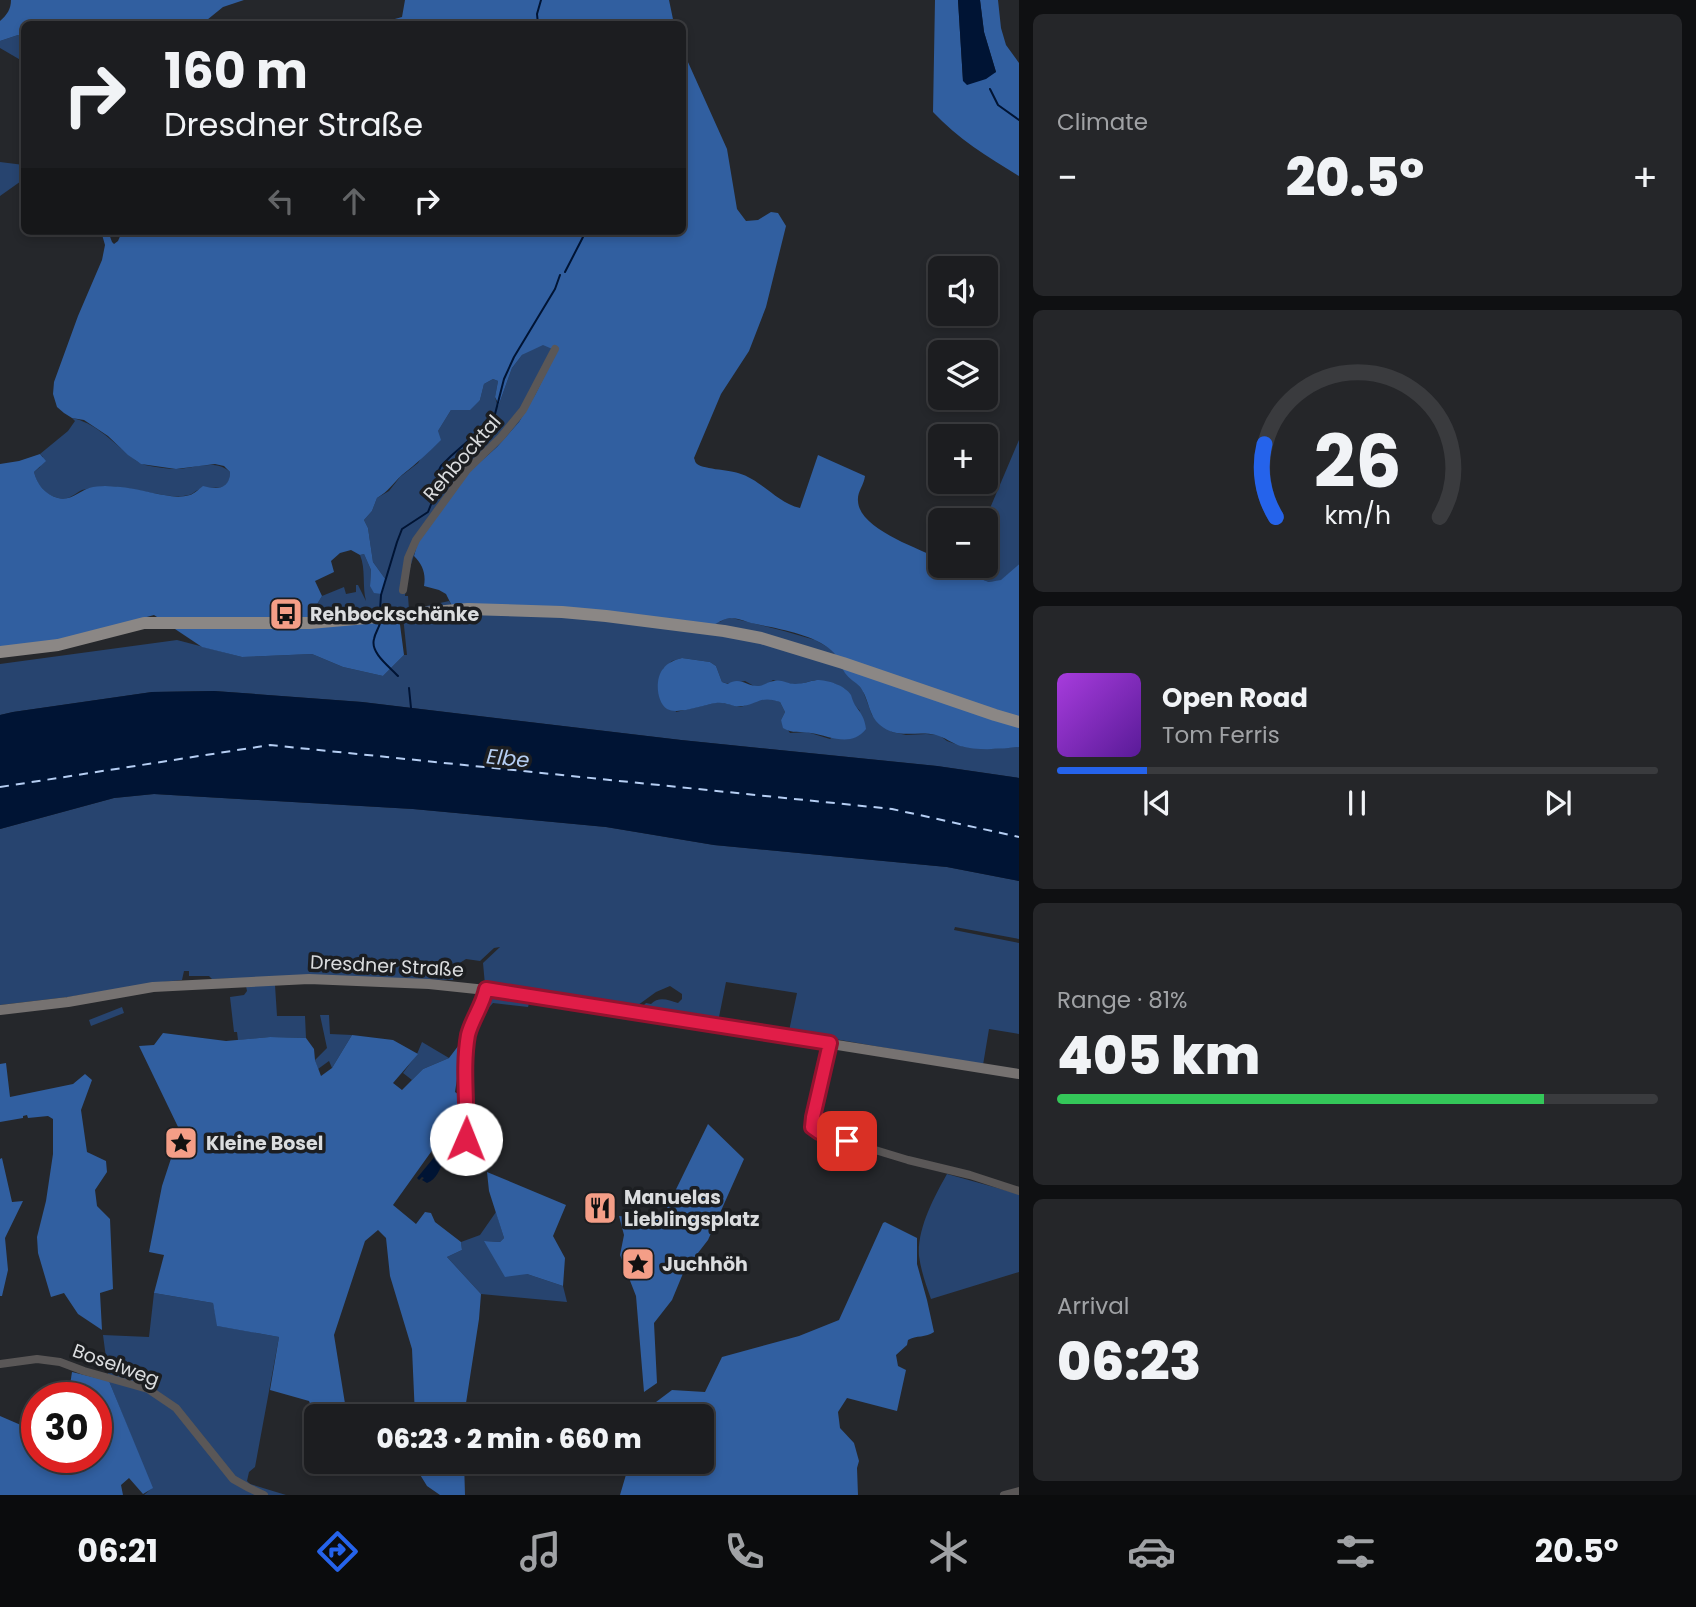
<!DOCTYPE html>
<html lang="en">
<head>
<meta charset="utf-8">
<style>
  body { margin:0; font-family:Poppins,sans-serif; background:#252629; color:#f1f3f6; height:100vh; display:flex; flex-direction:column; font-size:26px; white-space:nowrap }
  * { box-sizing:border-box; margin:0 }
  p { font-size:23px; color:#a0a2a5 }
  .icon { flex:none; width:38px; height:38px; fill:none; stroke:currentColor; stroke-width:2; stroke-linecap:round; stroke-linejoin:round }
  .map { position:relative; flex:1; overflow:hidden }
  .details { display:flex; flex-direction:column; gap:14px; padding:14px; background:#0f1012; width:677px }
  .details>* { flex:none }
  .guide { position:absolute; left:21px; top:21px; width:665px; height:214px; border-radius:10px; box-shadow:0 4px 10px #0003,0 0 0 2px #3a3b3e; background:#1c1d20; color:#f1f3f6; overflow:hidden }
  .controls { position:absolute; left:928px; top:256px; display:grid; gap:14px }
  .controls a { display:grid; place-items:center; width:70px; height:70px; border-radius:10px; background:#1c1d20; box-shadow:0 4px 10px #0003,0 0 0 2px #3a3b3e; font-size:35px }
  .speed { position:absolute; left:21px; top:1382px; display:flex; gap:14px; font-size:35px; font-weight:700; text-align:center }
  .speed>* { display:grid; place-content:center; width:91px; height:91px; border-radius:50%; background:#1c1d20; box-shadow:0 4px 10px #0003,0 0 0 2px #3a3b3e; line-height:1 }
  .speed .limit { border:10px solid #d22; background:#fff; color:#111 }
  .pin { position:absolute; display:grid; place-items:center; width:60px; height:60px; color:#fff; margin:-30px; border-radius:14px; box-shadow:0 4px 10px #0006 }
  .me { position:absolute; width:77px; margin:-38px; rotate:1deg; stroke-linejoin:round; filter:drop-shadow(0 0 5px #0008) }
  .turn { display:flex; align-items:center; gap:24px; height:147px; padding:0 28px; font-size:32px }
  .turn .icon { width:91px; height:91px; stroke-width:2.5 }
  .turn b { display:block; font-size:49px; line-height:60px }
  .lanes { display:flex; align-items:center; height:66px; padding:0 28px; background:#0003; justify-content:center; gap:35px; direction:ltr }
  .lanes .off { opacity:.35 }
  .big { font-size:52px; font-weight:800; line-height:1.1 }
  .details .tile { flex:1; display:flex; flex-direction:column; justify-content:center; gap:10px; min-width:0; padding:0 24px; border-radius:10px; background:#252629 }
  .details .dial { align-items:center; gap:0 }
  .dial svg { height:182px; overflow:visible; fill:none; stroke:#3a3b3e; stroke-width:7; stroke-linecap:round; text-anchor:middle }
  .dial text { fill:#f1f3f6; stroke:none }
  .song { display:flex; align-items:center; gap:21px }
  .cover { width:84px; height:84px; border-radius:10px; background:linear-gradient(135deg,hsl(280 70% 55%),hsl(270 70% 35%)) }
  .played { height:7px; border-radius:4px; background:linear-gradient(90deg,#2563eb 15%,#3a3b3e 15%) }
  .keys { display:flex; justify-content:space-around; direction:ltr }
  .heat { display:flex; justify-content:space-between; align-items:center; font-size:38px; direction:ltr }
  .charge { height:10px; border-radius:5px; background:linear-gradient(90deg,#34c759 81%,#3a3b3e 0) }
  .trip { position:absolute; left:304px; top:1404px; width:410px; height:70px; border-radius:10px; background:#1c1d20; box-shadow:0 4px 10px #0003,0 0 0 2px #3a3b3e; font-weight:800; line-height:70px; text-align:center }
  .dock { display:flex; height:112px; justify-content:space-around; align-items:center; background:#0b0c0d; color:#a0a2a5 }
  .dock .icon { width:49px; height:49px }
  .dock .active { color:#2563eb }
  .dock b { font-size:32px; color:#f1f3f6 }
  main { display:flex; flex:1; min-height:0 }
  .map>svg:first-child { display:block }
</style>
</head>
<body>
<main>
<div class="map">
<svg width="1019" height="1495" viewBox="0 0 1019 1495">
  <rect width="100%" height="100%" fill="#25272b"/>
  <!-- green -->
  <path fill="#27446f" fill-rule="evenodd" d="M18,35H24V62L0,48V41Z
    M0,162L24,165V179L0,196Z
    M543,344L557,350L535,395L519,422L497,447L483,459L417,545C412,562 406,578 405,596H408L409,610L449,601L452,606L720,622L728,617L784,631L815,640L831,649L863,691L872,715L892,732L906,735L926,734L939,735L947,741L964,747L991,749L1019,747V778L937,766L681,740L362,702L214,691L152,692L13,712L0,715V664L177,640L242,657L312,654L343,667L383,676L404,655H407L403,616L320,619L310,616L322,596L344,587L346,594L356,592V585H358L366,601C362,586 366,569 360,555L364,554L371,570L370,586L386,580L373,562L368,528L364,520L372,511L377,498L389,491L400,477L418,463L451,410L480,400L484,384L493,379L498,381L495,397L498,407L512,368L522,355ZM682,658L710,662L716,666L722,682L729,684L745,681L754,686H763L773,680L792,684H800L815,680L836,684L845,689L850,695L852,702L860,711L830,739L807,732L790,733L781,720L785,712L780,702L771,699H760L741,707L719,702L676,712L663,669L672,661Z
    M72,418C95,423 109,439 127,453C133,458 138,463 145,465C155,467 167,469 178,469C195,468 217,459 230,472C230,495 212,484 198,490C195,491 193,494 189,495C176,498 165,495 152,493C137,490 119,486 104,486C97,487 89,488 82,490C74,494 69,501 58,498C45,495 37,485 34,472L40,467L43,457L40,454L68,431L75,421Z
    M1019,440V564L1001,581L989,582L959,571L960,568H963L965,565H985V520Z
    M154,794L413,809L606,827L714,845L947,867L1019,881V939L955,927L954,930L1019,943V1034L989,1029L983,1065L789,1031L797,993L726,982L718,1022L641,1010V1008L646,1003L651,1004C659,996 668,1000 678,1003L682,999V994L670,986L656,992L634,1008L485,985L483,963L500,947L494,948L480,961L466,959L458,964L453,980L309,976L212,979L209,976H189V971H184L182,980L153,983L68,997L0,1005V829L114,798Z
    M275,985L277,1016H305L306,1038L270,1037L238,1040L237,1032H234L230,997L244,995L247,991L246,986Z
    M493,995L530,1000L528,1007L493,1003L474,1024L485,1003Z
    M122,1007L124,1013L91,1026L89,1020Z
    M320,1015H329L330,1034L352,1035L332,1068L329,1061L318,1069L315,1060L327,1048Z
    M422,1042L449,1058L423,1069L412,1080L403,1073L417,1054Z
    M947,1174L1019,1194V1272L931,1299C926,1285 921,1271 919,1256C917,1229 934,1197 947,1174Z
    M496,1212L504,1238L500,1242L485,1241L527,1274L563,1286L567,1302L481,1294L447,1257L462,1250L461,1242L480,1235Z
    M154,1293L213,1303L218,1326L279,1337L255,1467L249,1472L247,1481L250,1484L286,1495H144L152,1488L109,1381L103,1335L149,1337Z"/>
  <!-- forest -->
  <path fill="#315fa0" d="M11,0H244L223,7L202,24H24V35H18L0,41V21C7,15 11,9 11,0Z
    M405,0H669L674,24H377L402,17Z
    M935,0H958L963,81L996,72L984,32L980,0H998L1001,28L1006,45L1019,63V176C989,158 957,138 933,112Z
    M683,51L727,149L737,209L746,221L758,220L771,212L778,213L786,226L766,307L749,351L721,394L694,458C695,460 695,462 696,463C700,469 730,470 738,473C762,480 776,502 800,508L818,455L865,476C864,485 857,492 858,501C859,529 918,548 940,559V565H953L960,568L959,571L989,582L1001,580L1019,564V747C1001,749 978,751 960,746C952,743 944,737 936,735C917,730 897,740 880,725C868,715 869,698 860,687C856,682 849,679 845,673C840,665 839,657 831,650C813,634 774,628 751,623C745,621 737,618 730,618C725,618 716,624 711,626L452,606L446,594L439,590L424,586C426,574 423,565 414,556L417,545L424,533L469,472L497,447L519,422L535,395L557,351L543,345L522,355L512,368L498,407L497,406V401L495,397L498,381L493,379L484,384L480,400L470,410H451L438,431L441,440C428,453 416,464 402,475C392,484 389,491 377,498L372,511L364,520L368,528L373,562L386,580L382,594L374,593L370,586L371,570L364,554L360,555L351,550L340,553L331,561L334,572L315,581L322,596L310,616L320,619L399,617L404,655L383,676L343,667L312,654L242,657L202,647L154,615L67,639L0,648V464L19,461L40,454L46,461L34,472C37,484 45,495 58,498C71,502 81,489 93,487C111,484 135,489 153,493C165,495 177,499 190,495C194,494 199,489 203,486C217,490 230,489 230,472L224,466L215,464L176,469L141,464L128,455L108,436L84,420L72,418L64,413L57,407L53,394L54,382L78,316L102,260L105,245L101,231H108L112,242L114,244L118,241L121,234L124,231H682Z
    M682,658L710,662L716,666L722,682L728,684C740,676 747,687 759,686C765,685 769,681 774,681C781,679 788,684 795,684C803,684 809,681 817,680C827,680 845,685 851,695C852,698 853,702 855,705C861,713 865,719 866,729C851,748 830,736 811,733C801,731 792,734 783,728L781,720L785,712L780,702C760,695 759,704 743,706C734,708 725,701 716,703C702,705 678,715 667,709C656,702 655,678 663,669C668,662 675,660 682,658Z
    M163,1033L226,1041L270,1037L306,1038L314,1049L315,1060L321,1076L332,1068L352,1035L393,1040L418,1054L393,1083L402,1090L423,1069L449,1058L465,1037L464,1079H457L455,1092L462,1097L441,1138L393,1205L416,1224L425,1212L431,1213L435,1222L461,1242L462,1250L447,1257L481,1294L479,1319L464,1416H415L412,1349L390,1276L386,1238L378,1230L365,1241L334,1335L347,1416H317V1421L309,1401L270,1390L279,1337L217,1326L213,1303L154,1293L164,1255L149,1252L162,1186L180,1131L139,1046L154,1045Z
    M6,1063L10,1097L73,1084L85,1074L92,1080L81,1110L87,1152L106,1161L107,1172L95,1190L97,1206L110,1219L113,1289L100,1293L102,1330L78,1314L64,1293L51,1297L38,1253L37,1237L46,1201L53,1154V1119L48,1116L28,1118L27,1115L23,1116V1118L0,1122V1064Z
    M708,1124L744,1159L708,1240L684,1271L672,1300L654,1323L657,1383L644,1392L636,1296L620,1255L624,1235L619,1216L661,1220Z
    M2,1158L12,1202L23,1201L5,1238L8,1270L2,1296H0V1159Z
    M487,1172L566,1205L553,1236L565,1258L563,1286L527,1274L505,1277L484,1241L500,1242L504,1238L489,1191Z
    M885,1222L917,1238V1264L927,1300L934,1332C926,1338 916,1335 908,1340L907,1345L896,1355L898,1366L906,1370L897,1411L847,1398L838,1412L840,1428L854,1443L859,1461L857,1468L858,1495H620L630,1461H702V1416H652L656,1402L672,1390L705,1392L722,1357L799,1336L839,1320L883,1223Z
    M72,1372L109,1381L153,1488L143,1494L129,1478L121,1485L123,1495H0V1416L37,1432V1458H96V1398H68Z
    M418,1461H464L465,1495H440L427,1486L419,1473Z"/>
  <!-- water -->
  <path fill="#001434" d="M958,0H980L984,32L996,72L986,79L967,85L963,81Z
    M214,691L362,702L681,740L937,766L1019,778V881L947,867L714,845L606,827L413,809L154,794L114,798L0,829V715L13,712L152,692Z
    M436,1155H439L437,1158L439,1159L441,1157L444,1159C440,1169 437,1179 427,1183L422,1180L424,1178L422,1177L419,1180L417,1178Z"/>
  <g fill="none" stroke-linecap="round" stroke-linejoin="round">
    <!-- stream -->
    <path stroke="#001434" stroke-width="2" d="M538,24L537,14L541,0
      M990,89L998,105L1019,120
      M565,272L583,237L585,231
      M380,610L381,595L397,542L402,529L428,512L434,497L438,472L441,466L451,456L494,418L504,379L514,357L555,289L560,275
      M380,623C379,628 375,633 374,639C370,653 390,667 398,676
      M409,688L411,708"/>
    <!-- ferry -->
    <path stroke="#b5cef3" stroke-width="2" stroke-dasharray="9 7" stroke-linecap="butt" d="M0,787L270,745L892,809L1019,837"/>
    <!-- street -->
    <path stroke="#5a5757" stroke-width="8" d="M403,590L408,558L416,540L467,470L501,437L523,410L555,349
      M830,1043L813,1117L812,1127L819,1132L829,1136L908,1160L970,1175L1019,1191
      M466,1139C468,1105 462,1069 468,1035C471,1019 483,1005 486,989
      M0,1364L37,1359L60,1362L84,1371L148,1389L176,1408L233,1479L249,1488L264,1495
      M1004,1495L1019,1491"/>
    <!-- secondary -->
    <path stroke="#767271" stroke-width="10" d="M0,1010L68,1002L153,987L309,979L429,984L505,992L1019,1074"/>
    <!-- primary -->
    <path stroke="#8b8785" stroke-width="12" d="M0,652L58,645L144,623H310L468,609L562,612L606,616L724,631L761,638L843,663L995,715L1019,722"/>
  </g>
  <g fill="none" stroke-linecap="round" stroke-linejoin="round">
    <defs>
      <path id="route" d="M466,1139C468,1105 462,1069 468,1035C472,1019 483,1005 486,989L830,1043L813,1117L812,1127L819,1132L847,1141"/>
    </defs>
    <!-- route casing -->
    <use href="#route" stroke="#92132f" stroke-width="18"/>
    <!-- route -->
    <use href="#route" stroke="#e11d48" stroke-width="12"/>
  </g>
  <!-- icons -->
  <defs>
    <symbol id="bus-square" viewBox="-11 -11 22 22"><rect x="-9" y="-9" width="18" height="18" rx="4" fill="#f49e87" stroke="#1c1e21"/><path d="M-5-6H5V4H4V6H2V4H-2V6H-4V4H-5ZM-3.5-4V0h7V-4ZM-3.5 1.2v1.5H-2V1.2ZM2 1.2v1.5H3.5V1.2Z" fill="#111"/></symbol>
    <symbol id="sight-square" viewBox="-11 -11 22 22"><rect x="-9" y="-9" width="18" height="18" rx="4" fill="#f49e87" stroke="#1c1e21"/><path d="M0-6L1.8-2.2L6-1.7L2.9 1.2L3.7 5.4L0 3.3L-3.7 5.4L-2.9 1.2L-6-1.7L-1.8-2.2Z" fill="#111"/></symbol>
    <symbol id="restaurant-square" viewBox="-11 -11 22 22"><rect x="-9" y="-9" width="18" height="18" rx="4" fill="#f49e87" stroke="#1c1e21"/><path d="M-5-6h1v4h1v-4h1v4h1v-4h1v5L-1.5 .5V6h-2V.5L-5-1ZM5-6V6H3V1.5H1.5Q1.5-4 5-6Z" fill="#111"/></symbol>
  </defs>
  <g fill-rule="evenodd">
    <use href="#bus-square" x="267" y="595" width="38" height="38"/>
    <use href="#sight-square" x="162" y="1124" width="38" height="38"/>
    <use href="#restaurant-square" x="581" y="1189" width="38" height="38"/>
    <use href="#sight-square" x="619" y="1245" width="38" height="38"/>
  </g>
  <g text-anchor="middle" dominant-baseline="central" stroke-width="7" stroke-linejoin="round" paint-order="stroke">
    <!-- street labels -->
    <g font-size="19" fill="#dbdddf" stroke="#1c1e21">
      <text transform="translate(462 458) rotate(-49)">Rehbocktal</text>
      <text transform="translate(387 966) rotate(3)">Dresdner Straße</text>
      <text transform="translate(116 1365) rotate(20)">Boselweg</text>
    </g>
    <!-- poi labels -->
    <g font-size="19" font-weight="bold" fill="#dbdddf" stroke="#1c1e21" text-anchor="start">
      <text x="310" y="614">Rehbockschänke</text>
      <text x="206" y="1143">Kleine Bosel</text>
      <text x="624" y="1197">Manuelas<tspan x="624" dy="22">Lieblingsplatz</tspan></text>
      <text x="662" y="1264">Juchhöh</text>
    </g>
    <!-- water labels -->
    <g font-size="21" font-style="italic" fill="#b5cef3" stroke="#1c1e21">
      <text transform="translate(508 758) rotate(6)">Elbe</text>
    </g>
  </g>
</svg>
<div class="controls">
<a><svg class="icon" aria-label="sound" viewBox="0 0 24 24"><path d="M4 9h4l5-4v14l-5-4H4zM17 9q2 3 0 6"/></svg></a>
<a><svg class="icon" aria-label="layers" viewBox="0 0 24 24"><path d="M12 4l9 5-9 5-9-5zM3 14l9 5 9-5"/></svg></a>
<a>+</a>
<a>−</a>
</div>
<div class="speed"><div class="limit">30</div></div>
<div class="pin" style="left:847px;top:1141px;background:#d93025"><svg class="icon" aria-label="arrive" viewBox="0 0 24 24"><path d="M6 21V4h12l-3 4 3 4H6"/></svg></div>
<svg class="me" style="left:466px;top:1139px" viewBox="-20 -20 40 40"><circle r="19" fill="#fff"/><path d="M0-13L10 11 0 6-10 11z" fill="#e11d48"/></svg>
<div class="trip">06:23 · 2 min · 660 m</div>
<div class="guide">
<div class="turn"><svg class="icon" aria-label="right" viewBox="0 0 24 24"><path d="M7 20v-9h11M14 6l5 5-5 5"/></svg><div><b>160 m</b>Dresdner Straße</div></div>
<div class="lanes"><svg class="icon off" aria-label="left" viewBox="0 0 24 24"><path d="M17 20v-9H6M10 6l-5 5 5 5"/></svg><svg class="icon off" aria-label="ahead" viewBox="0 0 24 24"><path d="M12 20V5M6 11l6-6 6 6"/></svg><svg class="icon" aria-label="right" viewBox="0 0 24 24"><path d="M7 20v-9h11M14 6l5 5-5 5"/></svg></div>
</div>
</div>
<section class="details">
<div class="tile"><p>Climate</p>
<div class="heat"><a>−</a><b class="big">20.5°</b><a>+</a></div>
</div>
<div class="tile dial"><svg viewBox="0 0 100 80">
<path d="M14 69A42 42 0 1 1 86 69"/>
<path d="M14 69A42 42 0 0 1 9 37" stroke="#2563eb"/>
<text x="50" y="56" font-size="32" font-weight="700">26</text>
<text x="50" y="72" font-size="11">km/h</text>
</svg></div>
<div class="tile">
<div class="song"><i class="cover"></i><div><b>Open Road</b><p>Tom Ferris</p></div></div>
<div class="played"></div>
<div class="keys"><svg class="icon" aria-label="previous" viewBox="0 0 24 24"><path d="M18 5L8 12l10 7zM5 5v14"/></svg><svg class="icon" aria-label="pause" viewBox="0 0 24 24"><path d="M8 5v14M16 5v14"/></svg><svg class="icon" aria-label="next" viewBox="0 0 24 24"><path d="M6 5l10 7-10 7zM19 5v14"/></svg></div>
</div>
<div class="tile"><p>Range · 81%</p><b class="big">405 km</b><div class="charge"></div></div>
<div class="tile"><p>Arrival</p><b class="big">06:23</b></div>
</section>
</main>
<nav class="dock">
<b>06:21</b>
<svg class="icon active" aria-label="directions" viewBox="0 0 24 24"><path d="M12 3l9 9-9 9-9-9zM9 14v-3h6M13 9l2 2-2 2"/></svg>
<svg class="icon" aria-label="music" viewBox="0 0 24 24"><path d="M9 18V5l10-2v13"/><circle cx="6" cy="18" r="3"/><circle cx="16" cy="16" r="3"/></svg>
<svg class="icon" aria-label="phone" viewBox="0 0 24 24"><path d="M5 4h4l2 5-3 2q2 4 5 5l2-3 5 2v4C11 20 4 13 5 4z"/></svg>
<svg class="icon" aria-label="climate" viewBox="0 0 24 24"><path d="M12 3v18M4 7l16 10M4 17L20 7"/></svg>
<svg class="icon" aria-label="car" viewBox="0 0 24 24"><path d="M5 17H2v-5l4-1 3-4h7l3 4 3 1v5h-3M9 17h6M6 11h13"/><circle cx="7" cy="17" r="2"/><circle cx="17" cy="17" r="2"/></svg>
<svg class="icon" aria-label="filters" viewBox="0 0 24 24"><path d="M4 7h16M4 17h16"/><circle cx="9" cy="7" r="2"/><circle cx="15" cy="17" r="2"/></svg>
<b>20.5°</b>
</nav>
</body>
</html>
